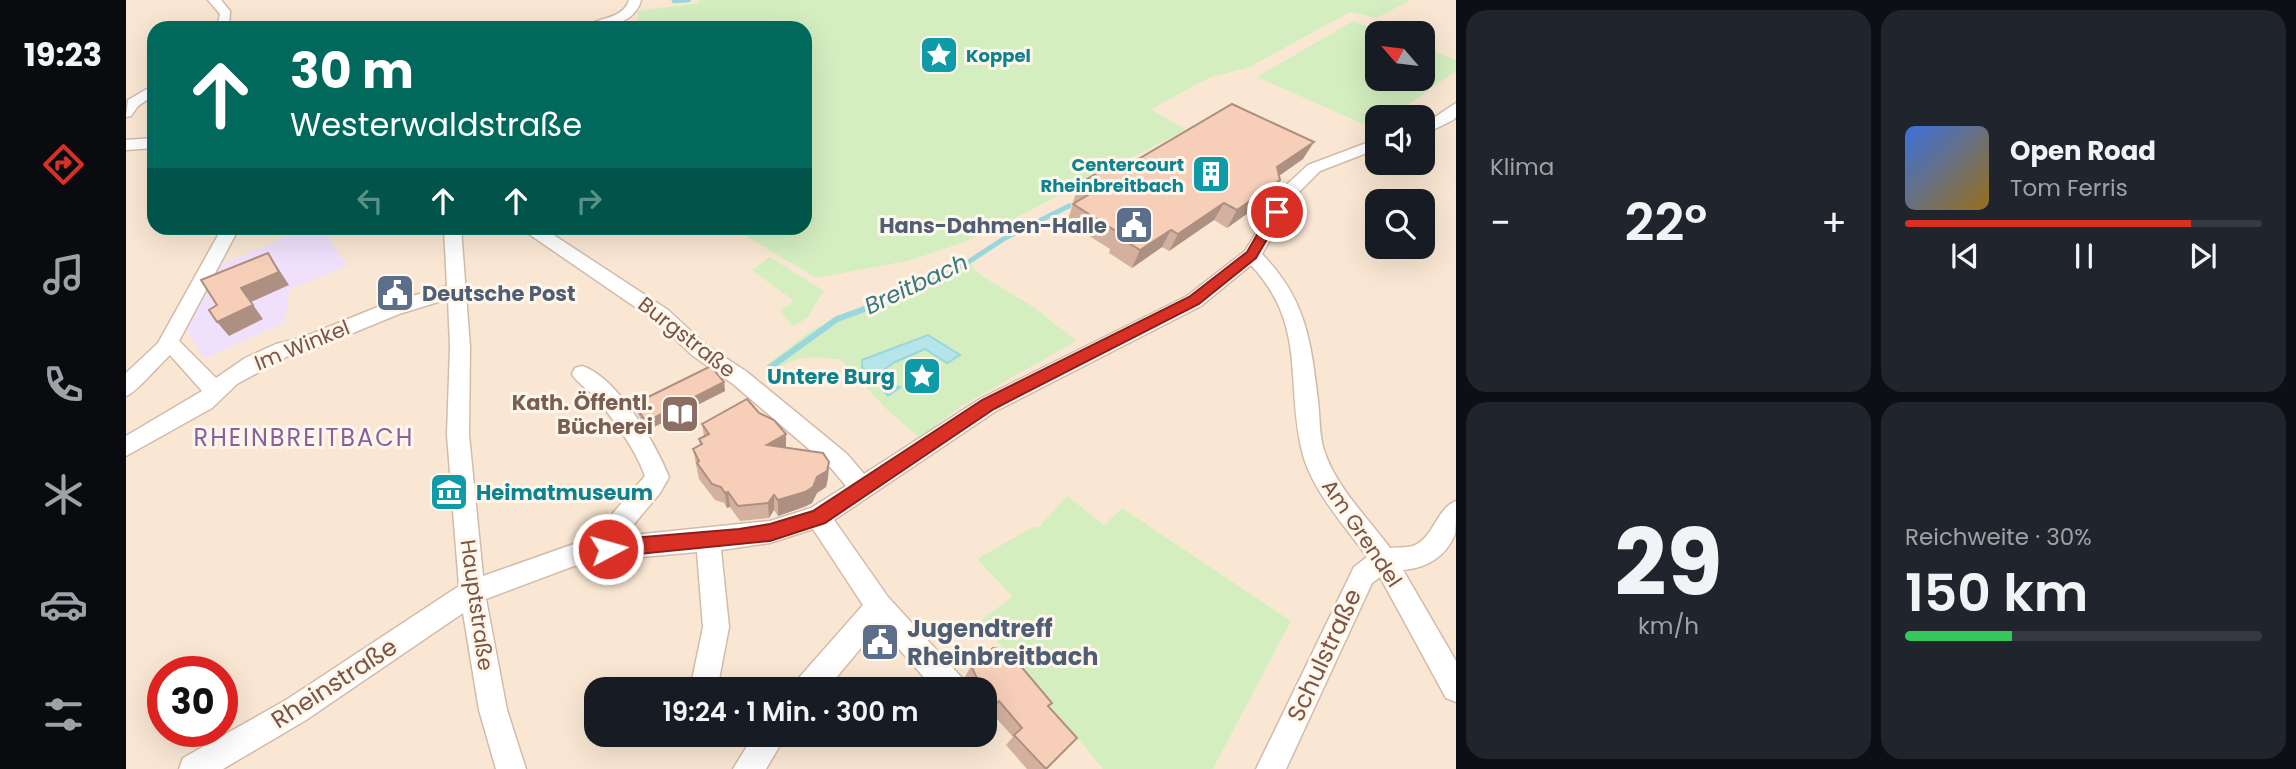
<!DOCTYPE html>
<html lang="de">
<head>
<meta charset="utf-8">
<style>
  body { margin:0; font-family:Poppins,sans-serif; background:#20242c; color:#f1f3f6; height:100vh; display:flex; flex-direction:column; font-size:26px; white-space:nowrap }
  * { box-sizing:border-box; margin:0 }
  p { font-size:23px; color:#9ea1a6 }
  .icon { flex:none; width:38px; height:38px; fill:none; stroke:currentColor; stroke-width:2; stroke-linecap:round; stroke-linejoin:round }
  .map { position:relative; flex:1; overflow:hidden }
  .details { display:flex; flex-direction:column; gap:10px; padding:10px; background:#0d0f14; width:840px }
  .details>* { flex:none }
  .top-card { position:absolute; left:21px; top:21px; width:665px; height:214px; border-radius:21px; box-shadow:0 7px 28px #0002; background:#00695c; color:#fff; overflow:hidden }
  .needle { width:46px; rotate:298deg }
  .buttons { position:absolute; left:1239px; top:21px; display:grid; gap:14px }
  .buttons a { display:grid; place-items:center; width:70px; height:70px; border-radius:14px; background:#171b24; box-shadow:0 7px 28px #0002; font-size:35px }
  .speed { position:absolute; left:21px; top:656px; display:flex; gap:14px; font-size:35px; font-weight:700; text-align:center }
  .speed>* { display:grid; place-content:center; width:91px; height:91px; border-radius:50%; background:#171b24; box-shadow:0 7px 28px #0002; line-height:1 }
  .speed .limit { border:10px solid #d22; background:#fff; color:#111 }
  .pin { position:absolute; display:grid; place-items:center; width:60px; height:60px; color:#fff; margin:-30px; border:4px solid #fff; border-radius:50%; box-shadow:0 2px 7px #0007 }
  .me { position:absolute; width:77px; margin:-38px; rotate:84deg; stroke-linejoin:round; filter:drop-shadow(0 0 5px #0008) }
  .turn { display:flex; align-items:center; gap:24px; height:147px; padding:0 28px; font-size:32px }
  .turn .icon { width:91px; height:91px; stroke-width:2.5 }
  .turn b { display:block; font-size:49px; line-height:60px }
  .lanes { display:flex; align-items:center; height:66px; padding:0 28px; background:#0003; justify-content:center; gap:35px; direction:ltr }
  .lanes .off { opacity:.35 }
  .big { font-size:52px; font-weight:600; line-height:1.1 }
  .details .card { flex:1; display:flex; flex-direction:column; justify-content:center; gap:10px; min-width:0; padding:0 24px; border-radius:21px; background:#20242c }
  .details .dial { align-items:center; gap:0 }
  .dial b { font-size:91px; line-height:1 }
  .song { display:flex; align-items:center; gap:21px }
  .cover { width:84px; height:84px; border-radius:10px; background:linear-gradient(135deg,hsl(220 70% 55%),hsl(40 70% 35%)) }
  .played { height:7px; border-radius:4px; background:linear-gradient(90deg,#d93025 80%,#363941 80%) }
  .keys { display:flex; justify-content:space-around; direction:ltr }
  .heat { display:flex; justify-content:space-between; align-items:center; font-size:38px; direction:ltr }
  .charge { height:10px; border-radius:5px; background:linear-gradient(90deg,#34c759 30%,#363941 0) }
  .details .tiles { flex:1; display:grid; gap:10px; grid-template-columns:repeat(2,1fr) }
  .trip { position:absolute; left:458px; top:677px; width:413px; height:70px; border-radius:21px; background:#171b24; box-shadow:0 7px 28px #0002; font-weight:600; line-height:70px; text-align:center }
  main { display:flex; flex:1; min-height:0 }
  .tabs { display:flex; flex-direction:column; width:126px; justify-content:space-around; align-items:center; background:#090b0e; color:#9ea1a6 }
  .tabs .icon { width:49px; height:49px }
  .tabs .current { color:#d93025 }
  .tabs b { font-size:32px; color:#f1f3f6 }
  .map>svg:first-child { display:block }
</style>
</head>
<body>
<main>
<nav class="tabs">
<b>19:23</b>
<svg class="icon current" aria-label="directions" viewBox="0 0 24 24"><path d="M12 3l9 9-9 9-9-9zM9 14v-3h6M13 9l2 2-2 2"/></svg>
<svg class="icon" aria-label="music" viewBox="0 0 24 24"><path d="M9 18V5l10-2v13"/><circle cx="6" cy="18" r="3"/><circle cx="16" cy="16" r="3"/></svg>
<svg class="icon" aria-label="phone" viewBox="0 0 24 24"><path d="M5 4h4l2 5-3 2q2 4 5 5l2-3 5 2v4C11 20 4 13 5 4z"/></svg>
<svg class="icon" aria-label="climate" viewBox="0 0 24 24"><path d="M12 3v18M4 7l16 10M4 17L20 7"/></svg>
<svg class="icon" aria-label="car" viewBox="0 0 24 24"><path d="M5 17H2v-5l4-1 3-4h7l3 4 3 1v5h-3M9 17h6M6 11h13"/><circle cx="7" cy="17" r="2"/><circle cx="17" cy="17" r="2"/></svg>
<svg class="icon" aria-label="filters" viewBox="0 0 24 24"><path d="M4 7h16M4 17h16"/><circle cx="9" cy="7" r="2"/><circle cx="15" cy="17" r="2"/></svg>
</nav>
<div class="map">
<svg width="1330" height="769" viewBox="0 0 1330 769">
  <rect width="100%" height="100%" fill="#fef3e3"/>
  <!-- residential -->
  <path fill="#f9e7d3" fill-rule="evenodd" d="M0,0H573L572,3L512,11L511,28H28V228H606L690,278L783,261L914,206L1060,130L1025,109L1085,77L1122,68L1224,12L1251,18L1285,0H1330V769H1087L1165,621L996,509L978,526L912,528L852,560L886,598L855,622L977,769H0ZM1251,33H1297V79H1251ZM1251,117H1297V163H1251ZM1251,201H1297V247H1251ZM838,256L853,274L908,307L949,341L834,407L794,438L759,408L715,360L681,356L659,363L645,372L686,330ZM37,672H96V732H37ZM471,690H859V735H471Z"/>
  <!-- education -->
  <path fill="#f0e0fb" d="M180,228H196L221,266L163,290L159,322L78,359L59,327L94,265Z"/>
  <!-- green -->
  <path fill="#d4eec0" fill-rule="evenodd" d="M573,0H1285L1251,18L1224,12L1122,68L1085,77L1025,109L1060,130L876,225L833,244L782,261L690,278L606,228H679V28H511L512,11L572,3Z
    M1227,21L1259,33H1251V79H1297V47L1330,60V71L1265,117H1251V127L1249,129L1131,77Z
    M838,256L853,274L908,307L950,341L834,407L794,438L759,408L715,360C685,356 672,355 645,372L638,367L686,330ZM802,335L821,363L799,349L769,362L756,371L768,386L736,360Z
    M644,257L698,291L681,318L667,326L654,311L668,301L626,270Z
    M941,496L978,525L996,508L1165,621L1087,769H977L854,621L886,597L851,559L907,527L912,528Z"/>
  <!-- water -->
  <path fill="#b5e5ea" stroke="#9ad6dd" stroke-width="2" d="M802,335L834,355L821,363L799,349L769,362L756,371L768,386L774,387L762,396L736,367V360Z"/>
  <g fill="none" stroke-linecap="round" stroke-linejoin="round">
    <!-- stream-far2 -->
    <path stroke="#9ad6dd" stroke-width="4.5" d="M548,1L563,0"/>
    <!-- stream-far1 -->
    <path stroke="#9ad6dd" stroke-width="5" d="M761,301L830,270L879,238L943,206"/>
    <!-- stream -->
    <path stroke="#9ad6dd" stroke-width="6" d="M642,369L711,319L766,299"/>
    <defs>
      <path id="street" d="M82,0H95L104,11L103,28H91L94,14Z
        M503,0H515C509,25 478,28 457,28C471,17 497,20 503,0Z
        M28,85V95L12,106L5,116L0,117L2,100Z
        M1330,103V117L1327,120L1297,135V125Z
        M28,138V148L0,150V140Z
        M1251,139V149L1194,171L1171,194L1136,254C1180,299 1185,341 1192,401C1194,417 1193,435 1198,450C1209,486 1242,518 1264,548C1271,547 1280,548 1287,546C1308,538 1310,509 1330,501C1330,511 1330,526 1329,534C1320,557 1300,568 1277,570L1330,661V702L1320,698L1254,577L1246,583L1160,769H1130L1228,567L1241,557C1218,524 1183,488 1175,447C1160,378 1180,324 1125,265L1075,306L870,411L708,520L762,597L838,680L842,690H809L753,626L700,690H667L671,680L737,605L687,529L644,543L595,550L603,627L591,690H567L565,685L577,627L571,552L482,560L448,566L360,599L381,710L400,769H370L353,710L337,613L180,720L97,769H53L57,758L160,700L333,586L321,435L324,347L322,299L273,314L188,349L162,356L111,384L86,408L0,456V436L76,391L44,355C33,365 10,393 0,396V373L32,343L96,228H113L53,341L90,378L119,358L150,344L178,337L259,304L321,286L318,228H335L344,347L343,435L357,576L448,544L472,539L487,513L519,476C509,448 488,420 469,397C462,389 451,383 446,374L449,368L456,366C491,377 530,444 543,477L534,493L498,536L644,521L685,508L720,486L705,468L607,384L566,355L528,320L400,232L398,228H417L542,310L580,345L621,372L721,454L738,474L854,399L1061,296L1119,251L1158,187L1182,165Z
        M628,735H660L640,769H607Z"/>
    </defs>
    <!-- street casing -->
    <use href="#street" stroke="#d3bbaa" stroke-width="3"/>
    <!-- street -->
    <use href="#street" fill="#fff" fill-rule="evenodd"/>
  </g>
  <!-- wall -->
  <path fill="#d4b19e" d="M1177,159L1153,176L1143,198L1101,228L1088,220L1043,251L1036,247L1006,268L983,253L984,249L941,222L947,204L949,203L947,202L953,184L997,168Z
    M598,382L599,391L522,430L511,413L508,404Z
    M576,424L660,448L703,462L702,478L700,487L691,493L686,503L678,507L652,516L648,510L643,518L614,521L604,507L601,508L598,503L589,500L573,479L567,449L574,446L573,439L578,437Z
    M845,666L926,703L923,707L920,769H901L880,745L887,737L865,712L861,715H859V690H842L843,687L839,677Z"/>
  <!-- shaded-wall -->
  <path fill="#ad9081" d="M1188,142L1177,159L1141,184L1151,167Z
    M1154,180L1143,198L1101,228L1111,210Z
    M1098,203L1088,220L1043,251L1052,234Z
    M1045,230L1036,247L1006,268L1014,250Z
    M142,253L163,285L125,302L137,319L103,336L91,322L115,288Z
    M598,382L599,391L522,430L520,422Z
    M660,434V451L641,445Z
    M703,462L702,478L700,487L691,493L686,503L678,507L652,516V500L691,477Z
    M602,492L604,507L601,508L599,493Z
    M648,495V510L643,518L642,503Z"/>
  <!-- building -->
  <path fill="#f7ceb8" stroke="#ad9081" stroke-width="2" d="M1106,104L1188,142L1151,167L1154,180L1111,210L1098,203L1052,234L1045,230L1014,250L990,235L993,233L947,204L967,192L953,184L988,163L997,168Z
    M142,253L153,272L115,288L127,305L91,322L83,310L91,305L75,280Z
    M585,366L598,382L520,422L508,404Z
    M621,399L633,413L648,420L660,434L641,445L697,453L703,462L701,471L691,477L687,487L679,492L652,500L648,495L642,503L612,506L602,492L599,493L595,487L586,484L571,463L573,461L567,449L576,444L573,439L583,434L576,424Z
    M867,648L877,650L888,658L926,703L922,706L951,738L920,769L888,735L896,728L873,701L869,705L859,704V690H848L850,686L846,681L851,678L845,666Z"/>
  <!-- route -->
  <path fill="#d93025" stroke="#8d1f18" stroke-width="2" d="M1151,208L1157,212L1130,258L1073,304L868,409L699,523L644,541L482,557L476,555L473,549L476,543L482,540L613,529L644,524L687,511L856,400L1063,297L1121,252L1146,209Z"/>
  <!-- icons -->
  <defs>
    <symbol id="sight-square" viewBox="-11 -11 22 22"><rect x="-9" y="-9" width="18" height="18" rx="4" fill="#0f9aa8" stroke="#fff6eb"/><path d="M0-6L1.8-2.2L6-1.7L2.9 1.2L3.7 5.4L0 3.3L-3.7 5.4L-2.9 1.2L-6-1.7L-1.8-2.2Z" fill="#fff"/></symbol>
    <symbol id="building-square" viewBox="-11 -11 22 22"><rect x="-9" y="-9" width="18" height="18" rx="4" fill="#0f9aa8" stroke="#fff6eb"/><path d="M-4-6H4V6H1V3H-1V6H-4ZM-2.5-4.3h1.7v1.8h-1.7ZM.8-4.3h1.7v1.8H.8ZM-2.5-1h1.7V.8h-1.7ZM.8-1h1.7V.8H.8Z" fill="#fff"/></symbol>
    <symbol id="civic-square" viewBox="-11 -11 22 22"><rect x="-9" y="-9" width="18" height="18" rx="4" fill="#5c6f8a" stroke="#fff6eb"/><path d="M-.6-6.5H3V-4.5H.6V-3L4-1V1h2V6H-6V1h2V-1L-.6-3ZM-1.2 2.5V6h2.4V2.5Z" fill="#fff"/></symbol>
    <symbol id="library-square" viewBox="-11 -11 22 22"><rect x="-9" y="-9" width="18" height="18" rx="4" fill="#8d6e63" stroke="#fff6eb"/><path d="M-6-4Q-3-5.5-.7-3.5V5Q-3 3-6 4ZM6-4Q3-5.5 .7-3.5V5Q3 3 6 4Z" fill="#fff"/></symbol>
    <symbol id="museum-square" viewBox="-11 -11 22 22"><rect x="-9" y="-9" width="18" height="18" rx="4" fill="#0f9aa8" stroke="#fff6eb"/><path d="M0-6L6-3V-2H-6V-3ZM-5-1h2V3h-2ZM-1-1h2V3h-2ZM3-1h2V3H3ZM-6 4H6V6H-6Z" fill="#fff"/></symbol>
  </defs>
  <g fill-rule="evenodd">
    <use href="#sight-square" x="791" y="33" width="44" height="44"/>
    <use href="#building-square" x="1063" y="152" width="44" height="44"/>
    <use href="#civic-square" x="986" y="203" width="44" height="44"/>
    <use href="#civic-square" x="247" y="271" width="44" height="44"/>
    <use href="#sight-square" x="774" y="354" width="44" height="44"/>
    <use href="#library-square" x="532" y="392" width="44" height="44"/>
    <use href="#museum-square" x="301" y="470" width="44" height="44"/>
    <use href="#civic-square" x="732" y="620" width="44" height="44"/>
  </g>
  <g text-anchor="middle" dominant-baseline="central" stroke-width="6" stroke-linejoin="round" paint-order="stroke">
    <!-- far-culture labels -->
    <g font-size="18" font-weight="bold" fill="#0d838f" stroke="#fff6eb" text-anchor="start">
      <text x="840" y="55">Koppel</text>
      <text x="1058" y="164" text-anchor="end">Centercourt<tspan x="1058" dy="21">Rheinbreitbach</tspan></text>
    </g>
    <!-- service labels -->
    <g font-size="21" font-weight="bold" fill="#4e5e75" stroke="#fff6eb" text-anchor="end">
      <text x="981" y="225">Hans-Dahmen-Halle</text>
      <text x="296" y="293" text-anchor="start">Deutsche Post</text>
    </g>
    <!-- street labels -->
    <g font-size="21" fill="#795646" stroke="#fff6eb">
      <text transform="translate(561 337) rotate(38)">Burgstraße</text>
      <text transform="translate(176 345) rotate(-22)">Im Winkel</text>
      <text transform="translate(1236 533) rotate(56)">Am Grendel</text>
      <text transform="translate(351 605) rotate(82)">Hauptstraße</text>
    </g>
    <!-- culture labels -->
    <g font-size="21" font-weight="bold" fill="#0d838f" stroke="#fff6eb" text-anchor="end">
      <text x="769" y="376">Untere Burg</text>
      <text x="350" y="492" text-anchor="start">Heimatmuseum</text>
    </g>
    <!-- education labels -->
    <g font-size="21" font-weight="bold" fill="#785e54" stroke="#fff6eb" text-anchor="end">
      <text x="527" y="402">Kath. Öffentl.<tspan x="527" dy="24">Bücherei</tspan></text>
    </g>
    <!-- water labels -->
    <g font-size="23" font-style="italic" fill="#387881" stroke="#fff6eb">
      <text transform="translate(790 284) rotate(-25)">Breitbach</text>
    </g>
    <!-- quarter labels -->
    <g font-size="24" letter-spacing="2" fill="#86619e" stroke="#fff6eb">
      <text x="178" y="437">RHEINBREITBACH</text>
    </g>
    <!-- near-service labels -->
    <g font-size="24" font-weight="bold" fill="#4e5e75" stroke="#fff6eb" text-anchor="start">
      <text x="781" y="628">Jugendtreff<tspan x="781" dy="28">Rheinbreitbach</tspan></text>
    </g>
    <!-- near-street labels -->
    <g font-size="24" fill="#795646" stroke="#fff6eb">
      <text transform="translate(1198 655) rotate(-65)">Schulstraße</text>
      <text transform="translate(208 683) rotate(-33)">Rheinstraße</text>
    </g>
  </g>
</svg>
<div class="buttons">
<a><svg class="needle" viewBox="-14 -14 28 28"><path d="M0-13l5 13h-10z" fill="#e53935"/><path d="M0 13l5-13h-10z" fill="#9ea1a6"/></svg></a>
<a><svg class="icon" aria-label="sound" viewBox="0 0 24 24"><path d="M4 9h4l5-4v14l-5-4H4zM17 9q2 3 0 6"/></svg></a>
<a><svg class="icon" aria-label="search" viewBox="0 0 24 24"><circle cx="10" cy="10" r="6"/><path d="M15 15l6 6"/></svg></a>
</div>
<div class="speed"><div class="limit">30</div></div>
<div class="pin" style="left:1151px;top:212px;background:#d93025"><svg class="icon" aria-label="arrive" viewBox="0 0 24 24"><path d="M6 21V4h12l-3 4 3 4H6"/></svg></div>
<svg class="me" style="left:482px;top:549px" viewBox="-20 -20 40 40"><circle r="17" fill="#d93025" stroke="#fff" stroke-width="3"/><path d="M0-11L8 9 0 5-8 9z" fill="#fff"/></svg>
<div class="trip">19:24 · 1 Min. · 300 m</div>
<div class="top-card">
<div class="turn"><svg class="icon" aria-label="ahead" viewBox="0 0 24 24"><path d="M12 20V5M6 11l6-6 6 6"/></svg><div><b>30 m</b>Westerwaldstraße</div></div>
<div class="lanes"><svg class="icon off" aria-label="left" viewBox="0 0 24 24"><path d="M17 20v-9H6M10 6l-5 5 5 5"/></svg><svg class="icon" aria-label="ahead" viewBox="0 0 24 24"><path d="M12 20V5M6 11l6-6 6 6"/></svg><svg class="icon" aria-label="ahead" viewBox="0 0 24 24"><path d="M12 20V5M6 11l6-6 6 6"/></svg><svg class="icon off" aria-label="right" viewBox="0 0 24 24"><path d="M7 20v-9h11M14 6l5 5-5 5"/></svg></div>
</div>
</div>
<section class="details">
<div class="tiles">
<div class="card"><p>Klima</p>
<div class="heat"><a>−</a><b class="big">22°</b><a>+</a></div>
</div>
<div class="card">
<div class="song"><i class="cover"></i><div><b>Open Road</b><p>Tom Ferris</p></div></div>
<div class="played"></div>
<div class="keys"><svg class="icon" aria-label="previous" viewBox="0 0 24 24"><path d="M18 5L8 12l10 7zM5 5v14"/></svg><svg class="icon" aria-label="pause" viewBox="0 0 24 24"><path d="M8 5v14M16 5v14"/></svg><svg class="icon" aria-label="next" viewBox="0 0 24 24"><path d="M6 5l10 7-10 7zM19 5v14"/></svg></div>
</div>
<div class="card dial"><b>29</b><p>km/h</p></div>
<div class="card"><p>Reichweite · 30%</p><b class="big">150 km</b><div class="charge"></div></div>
</div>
</section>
</main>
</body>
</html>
